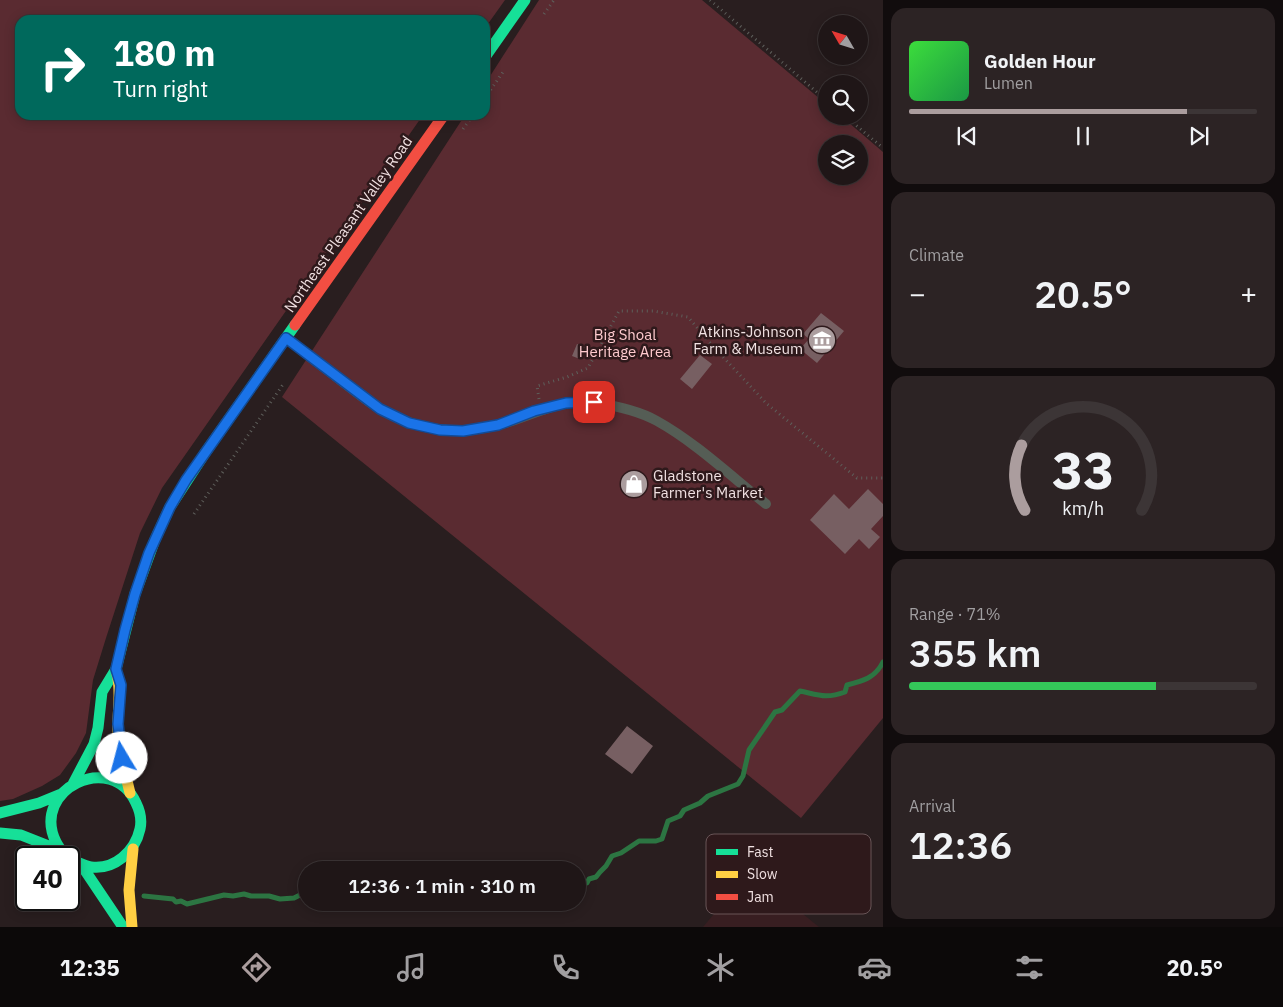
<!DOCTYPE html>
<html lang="en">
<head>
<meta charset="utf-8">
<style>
  body { margin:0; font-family:"IBM Plex Sans",sans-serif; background:#2c2324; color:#f1f3f6; height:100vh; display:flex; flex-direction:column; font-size:19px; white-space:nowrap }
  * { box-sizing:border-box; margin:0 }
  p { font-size:16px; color:#a19fa1 }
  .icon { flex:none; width:28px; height:28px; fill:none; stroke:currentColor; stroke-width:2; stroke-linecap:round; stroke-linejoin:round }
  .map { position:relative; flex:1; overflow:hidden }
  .details { display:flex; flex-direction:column; gap:8px; padding:8px; background:#110c0d; width:400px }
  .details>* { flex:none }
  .guide { position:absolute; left:15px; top:15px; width:475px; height:105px; border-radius:15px; box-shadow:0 2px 12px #0003,0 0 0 1px #3c3536; background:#00695c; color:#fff; overflow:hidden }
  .needle { width:32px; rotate:309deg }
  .controls { position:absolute; left:818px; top:15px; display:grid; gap:10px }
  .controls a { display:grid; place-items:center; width:50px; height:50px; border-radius:50%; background:#1f1617; box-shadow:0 2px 12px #0003,0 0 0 1px #3c3536; font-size:25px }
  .speed { position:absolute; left:15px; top:846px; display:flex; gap:10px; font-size:25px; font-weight:700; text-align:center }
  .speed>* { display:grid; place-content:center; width:65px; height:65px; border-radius:50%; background:#1f1617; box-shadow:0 2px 12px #0003,0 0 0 1px #3c3536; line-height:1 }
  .speed .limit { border:2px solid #111; border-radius:8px; background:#fff; color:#111 }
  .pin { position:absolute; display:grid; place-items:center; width:42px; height:42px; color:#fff; margin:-21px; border-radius:10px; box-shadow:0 2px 8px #0006 }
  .me { position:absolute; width:55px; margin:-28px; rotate:352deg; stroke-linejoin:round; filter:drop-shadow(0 0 4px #0008) }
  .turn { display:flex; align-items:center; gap:18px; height:105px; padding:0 15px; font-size:22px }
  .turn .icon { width:65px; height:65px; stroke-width:2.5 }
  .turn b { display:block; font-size:35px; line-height:42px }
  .big { font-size:38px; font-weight:600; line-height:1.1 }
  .details .card { flex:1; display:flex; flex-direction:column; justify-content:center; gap:8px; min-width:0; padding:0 18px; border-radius:15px; background:#2c2324 }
  .details .dial { align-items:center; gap:0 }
  .dial svg { height:130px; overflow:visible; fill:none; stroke:#3c3536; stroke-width:7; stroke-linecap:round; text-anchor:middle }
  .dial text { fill:#f1f3f6; stroke:none }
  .song { display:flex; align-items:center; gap:15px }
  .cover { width:60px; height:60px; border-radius:8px; background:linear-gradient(135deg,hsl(120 70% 55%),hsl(140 70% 35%)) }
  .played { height:5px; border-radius:2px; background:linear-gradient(90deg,#ab9d9e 80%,#3c3536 80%) }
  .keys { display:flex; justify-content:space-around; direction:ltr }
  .heat { display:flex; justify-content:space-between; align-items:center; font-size:28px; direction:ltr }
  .charge { height:8px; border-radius:4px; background:linear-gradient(90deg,#34c759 71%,#3c3536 0) }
  .trip { position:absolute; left:298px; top:861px; width:288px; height:50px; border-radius:25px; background:#1f1617; box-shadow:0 2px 12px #0003,0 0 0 1px #3c3536; font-weight:600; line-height:50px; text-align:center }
  .dock { display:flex; height:80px; justify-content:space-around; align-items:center; background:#0c0909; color:#a19fa1 }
  .dock .icon { width:35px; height:35px }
  .dock .selected { color:#ab9d9e }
  .dock b { font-size:22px; color:#f1f3f6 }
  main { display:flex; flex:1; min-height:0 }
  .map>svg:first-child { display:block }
</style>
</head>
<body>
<main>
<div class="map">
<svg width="883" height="927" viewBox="0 0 883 927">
  <rect width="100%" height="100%" fill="#291e1f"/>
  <!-- built -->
  <path fill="#381e21" d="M750,871L819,927H703Z"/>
  <!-- green -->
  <path fill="#5a2b31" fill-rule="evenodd" d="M0,0H505L485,28V20H20V115H423L162,488L140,533L106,638L93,680L86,733L76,753L60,775L42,786L13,799L0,801Z
    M539,0H702L826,104V116H841L883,152V718L801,818L282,397L465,115H485V84ZM826,144H859V176H826Z"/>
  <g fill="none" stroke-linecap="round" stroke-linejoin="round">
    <!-- stream -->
    <path stroke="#2c7542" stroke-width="5" d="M517,870H519
      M576,883H587L589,879L596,877L600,872L606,866L612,856L621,853L639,841H656L662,839L668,821L680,816L684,810L700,803L708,796L738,784L743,776L749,750L775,712L782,710L800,691C819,695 826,699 845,692L847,685C863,681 875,678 883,662
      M144,896L173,899L176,902L181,901L187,904L224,895L233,896L244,894L251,896H269L280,899L294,898L306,892"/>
  </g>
  <!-- building -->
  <path fill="#775f62" d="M821,313L844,331L817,363L800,349L809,339L803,334Z
    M577,344L585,347L580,359L572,356Z
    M700,355L712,364L692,389L680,379Z
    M868,489L883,504V516L871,529L880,537L869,549L859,539L845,554L810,520L834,494L849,509Z
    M627,726L653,746L632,774L605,754Z"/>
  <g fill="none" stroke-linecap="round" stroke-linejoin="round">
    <!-- path -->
    <path stroke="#5e5f5b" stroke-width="3" stroke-dasharray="1 4" stroke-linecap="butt" d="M710,0L826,100
      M544,14L554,0
      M485,98L503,72
      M845,116L883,148
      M463,129L473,115
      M539,399L537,386L567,377L588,368L619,311H653L688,317L711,344L766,403L857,478H883
      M194,514L284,383
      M69,892L78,902"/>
    <!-- lane -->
    <path stroke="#555d55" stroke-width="10" d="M287,339C306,354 325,368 344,383C356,392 368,402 381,410C418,430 457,436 498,425C530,417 561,397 596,403C617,406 639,411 657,421C695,442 732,477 766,504"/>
    <!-- fast -->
    <path stroke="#16e098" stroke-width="11" d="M485,57L525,0
      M73,784L94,744L98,728L102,692L116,669L135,594L154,542L170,507L205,453L295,325
      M0,813L39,803L61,794
      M0,833L21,835L59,850
      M67,858C63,853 59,848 56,842C30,789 112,750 136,803C140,811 142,820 140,829C135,852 114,870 91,867C84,866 76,861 69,859
      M82,866L123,927"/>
    <!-- slow -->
    <path stroke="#ffcf43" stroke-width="11" d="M117,674C122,693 117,712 118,732C120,753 125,773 130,793
      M132,927L129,890L133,849"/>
    <!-- jam -->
    <path stroke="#f24e42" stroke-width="11" d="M295,325L444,115"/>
  </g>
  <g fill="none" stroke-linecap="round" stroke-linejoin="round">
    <defs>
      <path id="route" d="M122,758L118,724L121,685L116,669L125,630L135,594L149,553L170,507L186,480L286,338L380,409L409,423L440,430L463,431L498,425L534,411L566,403L594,402"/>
    </defs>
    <!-- route casing -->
    <use href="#route" stroke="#114b97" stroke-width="12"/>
    <!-- route -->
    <use href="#route" stroke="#1a73e8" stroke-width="9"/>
  </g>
  <!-- icons -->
  <defs>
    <symbol id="museum-disc" viewBox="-11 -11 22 22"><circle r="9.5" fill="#ab9d9e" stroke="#2e191b"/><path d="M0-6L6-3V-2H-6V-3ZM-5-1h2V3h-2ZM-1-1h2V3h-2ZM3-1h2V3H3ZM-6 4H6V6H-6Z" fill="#fff"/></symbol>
    <symbol id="shop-disc" viewBox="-11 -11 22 22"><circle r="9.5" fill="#ab9d9e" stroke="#2e191b"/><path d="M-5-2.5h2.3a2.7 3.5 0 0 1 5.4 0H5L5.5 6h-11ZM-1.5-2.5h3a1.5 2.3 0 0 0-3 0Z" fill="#fff"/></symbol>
  </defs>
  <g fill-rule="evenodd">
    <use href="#museum-disc" x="806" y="324" width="32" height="32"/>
    <use href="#shop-disc" x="618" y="468" width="32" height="32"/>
  </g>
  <g text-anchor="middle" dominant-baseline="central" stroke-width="5" stroke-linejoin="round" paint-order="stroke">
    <!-- street labels -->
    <g font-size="15" fill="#f1e1e2" stroke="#2e191b">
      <text transform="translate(348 224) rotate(-55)">Northeast Pleasant Valley Road</text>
    </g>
    <!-- poi labels -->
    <g font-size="15" fill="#f1e1e2" stroke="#2e191b" text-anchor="end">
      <text x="803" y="331">Atkins-Johnson<tspan x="803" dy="17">Farm &amp; Museum</tspan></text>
      <text x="653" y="475" text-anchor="start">Gladstone<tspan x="653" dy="17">Farmer's Market</tspan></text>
    </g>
    <!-- park labels -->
    <g font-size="15" fill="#fecace" stroke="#2e191b">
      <text x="625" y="334">Big Shoal<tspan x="625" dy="17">Heritage Area</tspan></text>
    </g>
  </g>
  <!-- legend -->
  <rect x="706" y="834" width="165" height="80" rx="8" fill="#2e191b" stroke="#685557" stroke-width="1"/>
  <rect x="716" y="849" width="22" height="6" fill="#16e098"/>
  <rect x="716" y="871" width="22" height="7" fill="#ffcf43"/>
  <rect x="716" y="894" width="22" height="6" fill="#f24e42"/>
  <g font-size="14" fill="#f1e1e2">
    <text x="747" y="857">Fast</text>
    <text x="747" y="879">Slow</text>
    <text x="747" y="902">Jam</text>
  </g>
</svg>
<div class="controls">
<a><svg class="needle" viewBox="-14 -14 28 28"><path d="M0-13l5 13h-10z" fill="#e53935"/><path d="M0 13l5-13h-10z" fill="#a19fa1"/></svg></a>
<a><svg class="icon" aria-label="search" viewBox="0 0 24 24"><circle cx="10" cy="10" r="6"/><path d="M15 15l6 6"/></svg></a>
<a><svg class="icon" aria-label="layers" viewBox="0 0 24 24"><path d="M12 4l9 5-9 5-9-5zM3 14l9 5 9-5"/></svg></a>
</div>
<div class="speed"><div class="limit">40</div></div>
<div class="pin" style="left:594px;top:402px;background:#d93025"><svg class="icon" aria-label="arrive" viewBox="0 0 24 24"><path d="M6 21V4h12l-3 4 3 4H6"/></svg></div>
<svg class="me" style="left:122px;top:758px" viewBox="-20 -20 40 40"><circle r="19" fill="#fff"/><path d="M0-13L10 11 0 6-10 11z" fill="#1a73e8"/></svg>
<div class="trip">12:36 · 1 min · 310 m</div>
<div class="guide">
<div class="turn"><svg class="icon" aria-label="right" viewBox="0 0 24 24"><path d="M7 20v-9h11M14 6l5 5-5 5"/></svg><div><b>180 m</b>Turn right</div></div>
</div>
</div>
<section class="details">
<div class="card">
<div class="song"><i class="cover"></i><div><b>Golden Hour</b><p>Lumen</p></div></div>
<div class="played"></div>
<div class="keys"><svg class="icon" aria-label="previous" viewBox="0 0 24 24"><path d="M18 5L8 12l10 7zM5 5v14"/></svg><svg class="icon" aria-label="pause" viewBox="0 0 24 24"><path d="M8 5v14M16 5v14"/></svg><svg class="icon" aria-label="next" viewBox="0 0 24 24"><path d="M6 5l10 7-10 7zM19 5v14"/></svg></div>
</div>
<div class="card"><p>Climate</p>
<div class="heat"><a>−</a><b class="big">20.5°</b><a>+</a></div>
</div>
<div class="card dial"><svg viewBox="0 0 100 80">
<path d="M14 69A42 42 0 1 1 86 69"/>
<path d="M14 69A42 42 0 0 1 12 29" stroke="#ab9d9e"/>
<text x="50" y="56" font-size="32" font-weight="700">33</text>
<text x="50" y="72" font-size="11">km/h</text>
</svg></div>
<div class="card"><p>Range · 71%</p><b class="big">355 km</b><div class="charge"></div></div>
<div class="card"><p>Arrival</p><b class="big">12:36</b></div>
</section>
</main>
<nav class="dock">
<b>12:35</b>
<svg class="icon selected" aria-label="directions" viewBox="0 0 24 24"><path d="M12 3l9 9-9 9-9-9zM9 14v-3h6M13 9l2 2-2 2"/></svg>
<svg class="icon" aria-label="music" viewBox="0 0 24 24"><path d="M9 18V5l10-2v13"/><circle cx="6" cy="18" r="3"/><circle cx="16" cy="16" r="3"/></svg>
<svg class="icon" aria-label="phone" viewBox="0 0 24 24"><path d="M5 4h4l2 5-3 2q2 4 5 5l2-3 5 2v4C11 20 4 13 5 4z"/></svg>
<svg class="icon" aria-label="climate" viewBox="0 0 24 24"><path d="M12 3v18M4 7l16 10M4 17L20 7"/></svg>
<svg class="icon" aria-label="car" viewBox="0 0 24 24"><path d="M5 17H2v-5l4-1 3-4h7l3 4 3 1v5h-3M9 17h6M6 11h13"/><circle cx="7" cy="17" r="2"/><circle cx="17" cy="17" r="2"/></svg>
<svg class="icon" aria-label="filters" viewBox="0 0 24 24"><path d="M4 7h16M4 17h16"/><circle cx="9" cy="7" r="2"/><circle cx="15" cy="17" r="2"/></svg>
<b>20.5°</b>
</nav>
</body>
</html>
